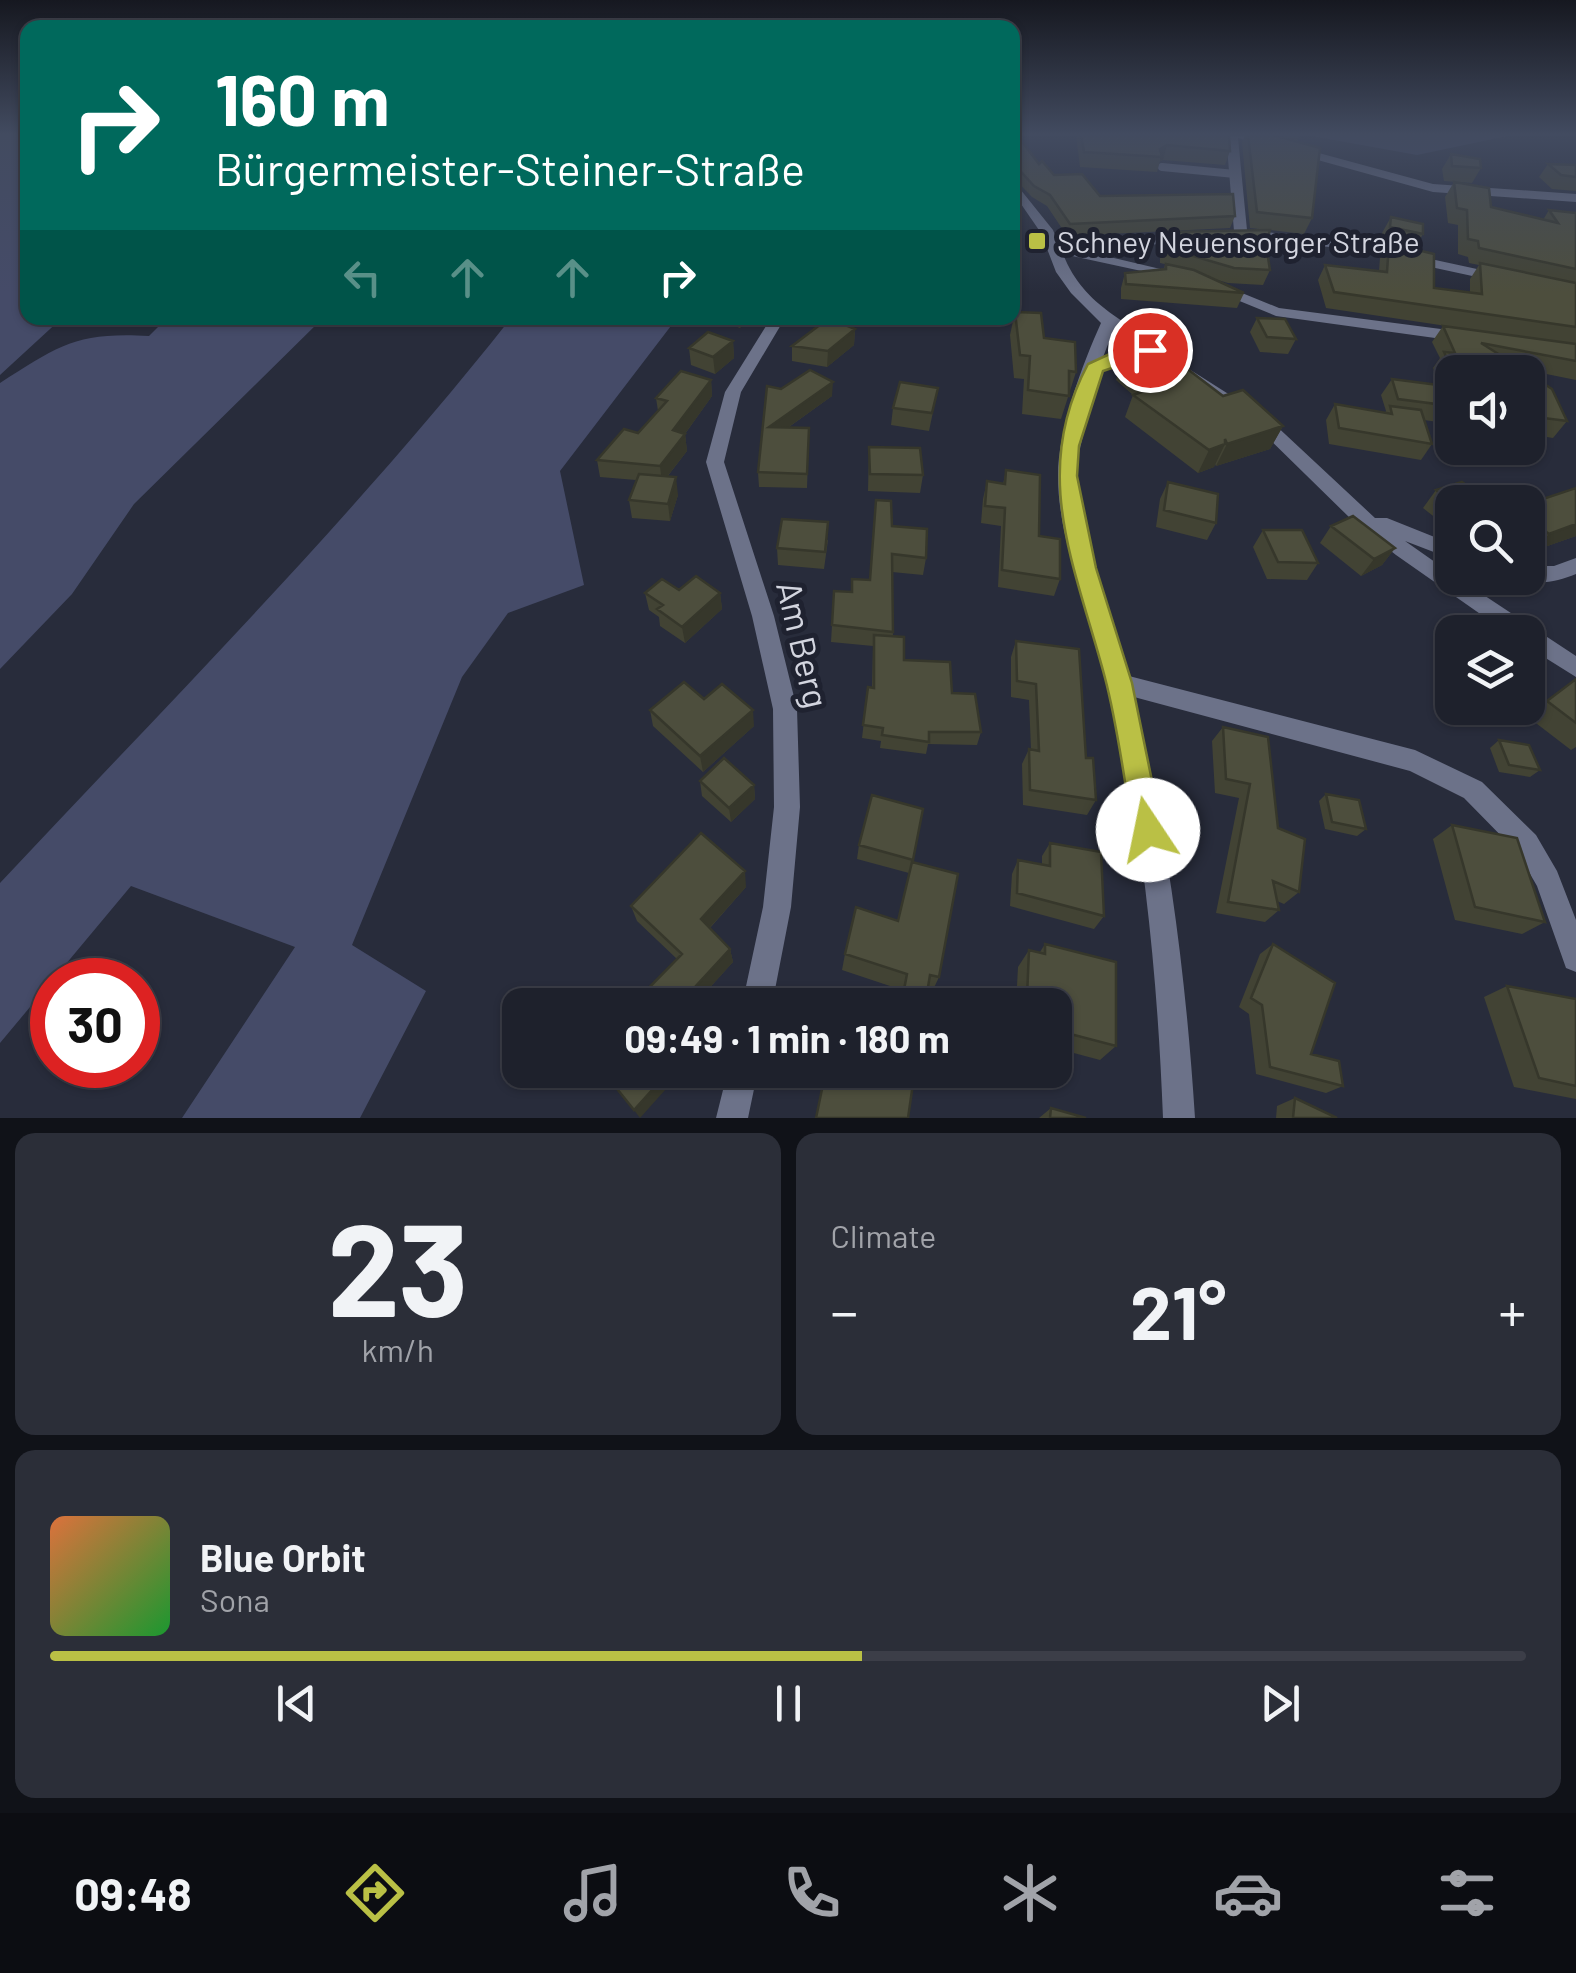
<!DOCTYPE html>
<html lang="en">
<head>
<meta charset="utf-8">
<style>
  body { margin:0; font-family:Barlow,sans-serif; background:#2b2e38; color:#f1f3f6; height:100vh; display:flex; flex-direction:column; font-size:38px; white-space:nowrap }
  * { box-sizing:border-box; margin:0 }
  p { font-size:32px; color:#a1a3a9 }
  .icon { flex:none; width:55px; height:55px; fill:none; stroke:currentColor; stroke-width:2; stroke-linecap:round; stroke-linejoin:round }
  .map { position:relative; height:1118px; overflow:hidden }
  .side { display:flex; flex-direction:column; gap:15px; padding:15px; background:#101218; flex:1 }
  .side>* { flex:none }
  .banner { position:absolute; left:20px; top:20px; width:1000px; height:305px; border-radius:20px; box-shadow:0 2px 8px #0004,0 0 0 2px #3c3e48; background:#00695c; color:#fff; overflow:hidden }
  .tools { position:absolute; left:1435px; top:355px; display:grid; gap:20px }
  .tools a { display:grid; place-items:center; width:110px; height:110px; border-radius:20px; background:#1e212c; box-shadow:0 2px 8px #0004,0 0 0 2px #3c3e48; font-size:50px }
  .speed { position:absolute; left:30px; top:958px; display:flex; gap:20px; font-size:50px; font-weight:700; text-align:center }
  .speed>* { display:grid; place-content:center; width:130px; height:130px; border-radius:50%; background:#1e212c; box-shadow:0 2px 8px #0004,0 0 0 2px #3c3e48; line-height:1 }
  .speed .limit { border:15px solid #d22; background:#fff; color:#111 }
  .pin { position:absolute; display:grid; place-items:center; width:85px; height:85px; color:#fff; margin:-42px; border:5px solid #fff; border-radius:50%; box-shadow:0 2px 10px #0007 }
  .me { position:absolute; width:110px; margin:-55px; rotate:349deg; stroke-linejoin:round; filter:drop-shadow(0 0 8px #0008) }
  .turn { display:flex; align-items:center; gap:35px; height:210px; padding:0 30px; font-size:45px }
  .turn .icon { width:130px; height:130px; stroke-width:2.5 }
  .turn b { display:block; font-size:70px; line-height:85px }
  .lanes { display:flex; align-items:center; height:95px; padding:0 30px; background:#0003; justify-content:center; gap:50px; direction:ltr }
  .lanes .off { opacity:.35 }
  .big { font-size:75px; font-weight:700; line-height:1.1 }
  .side .card { flex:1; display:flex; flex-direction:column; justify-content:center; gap:15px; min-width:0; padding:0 35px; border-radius:20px; background:#2b2e38 }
  .side .dial { align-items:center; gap:0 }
  .dial b { font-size:130px; line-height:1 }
  .song { display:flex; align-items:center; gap:30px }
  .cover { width:120px; height:120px; border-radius:15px; background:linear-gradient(135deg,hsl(20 70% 55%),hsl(130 70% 35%)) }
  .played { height:10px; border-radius:5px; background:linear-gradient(90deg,#bac045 55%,#3c3e48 55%) }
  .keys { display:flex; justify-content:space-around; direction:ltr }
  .heat { display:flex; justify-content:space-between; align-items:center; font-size:55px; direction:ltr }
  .side .tiles { flex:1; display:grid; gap:15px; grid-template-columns:1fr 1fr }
  .card:last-child { grid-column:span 2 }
  .trip { position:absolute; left:502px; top:988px; width:570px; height:100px; border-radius:20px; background:#1e212c; box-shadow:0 2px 8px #0004,0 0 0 2px #3c3e48; font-weight:700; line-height:100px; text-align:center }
  .dock { display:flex; height:160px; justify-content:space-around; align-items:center; background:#0c0d12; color:#a1a3a9 }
  .dock .icon { width:70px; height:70px }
  .dock .active { color:#bac045 }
  .dock b { font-size:45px; color:#f1f3f6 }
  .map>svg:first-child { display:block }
</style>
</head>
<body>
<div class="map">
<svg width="1576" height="1118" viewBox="0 0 1576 1118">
  <rect width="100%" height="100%" fill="#282c3b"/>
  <!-- green -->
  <path fill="#454b68" d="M0,135H27L28,318H62L0,375Z
    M1306,135H1512L1417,155Z
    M167,318H323L134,504L72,594L0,669V383C60,345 76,332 149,336Z
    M511,318H677L560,471L584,585L508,613L462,677L352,945L426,991L360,1118H182L295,947L131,886L0,1043V883C173,698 354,517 511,318Z"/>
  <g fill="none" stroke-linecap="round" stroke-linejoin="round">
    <!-- lane -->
    <path stroke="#6c7289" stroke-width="8" d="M1162,167L1235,174"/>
    <!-- street -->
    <path fill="#6c7289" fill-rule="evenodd" d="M1226,135H1252L1433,184L1576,194V202L1433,192L1238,138L1247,230L1343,240L1500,274L1507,278L1500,282L1343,248L1230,239L1223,235L1234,231Z
      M1012,179L1053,230L1059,245L1190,276L1183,280L1063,254C1085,310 1130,319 1168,356L1160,361L1148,355L1098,372L1077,461L1079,501L1090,553L1129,676L1415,750L1482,782L1536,835L1557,871L1576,920V972L1566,968L1537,886L1518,853L1464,798L1410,771L1134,697C1168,835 1186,976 1195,1118H1163C1158,989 1146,860 1120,733C1112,699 1104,665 1093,631C1078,581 1058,529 1058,476C1058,430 1082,365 1101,323L1071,293L1056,272L1041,233L1012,191ZM1113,331L1137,348L1102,360Z
      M1191,234L1198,238L1196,241L1085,250L1078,246L1085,242Z
      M1220,284L1279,308L1464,332L1472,337L1464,342L1276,316L1215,291L1213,288Z
      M771,318H785L741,392L724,462L774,616L797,709L800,807L791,907L772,1005H742L763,907L774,807L773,709L752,616L706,462L725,392Z
      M1189,369L1271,421L1375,518H1387L1452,544V559L1405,541L1452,574V578H1458L1576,656V677L1528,647V632H1506L1396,555L1352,520L1259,429L1183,377L1181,374Z
      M1576,558V574C1558,581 1537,587 1520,578H1528V566H1554Z
      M728,1070H758L748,1118H716Z"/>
  </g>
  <!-- wall -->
  <path fill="#424334" d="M1012,135L1039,164L1054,175L1100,196L1235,216L1230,228L1067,236L1047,206L1032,197L1012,176Z
    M1076,135H1229L1230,151L1225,165L1163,160L1160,161L1157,172L1080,167Z
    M1245,135H1300L1297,142L1312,218L1304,234L1270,230L1266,245L1270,270L1263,285L1228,283L1214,279L1244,293L1237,308L1121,299V288L1125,273L1164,269L1165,264L1160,263V247L1166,232L1269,230L1250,228L1242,143Z
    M1451,154L1481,168L1472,183L1444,181L1442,169Z
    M1548,164L1576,165V191L1552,189L1539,177Z
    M1454,182L1491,207L1543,220L1549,210L1576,213V380L1522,369L1452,372V424L1424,420L1432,444L1421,460L1329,444L1326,420L1335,404L1385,413L1386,411L1381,395L1392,379L1441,388L1433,368L1440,358L1432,342L1443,326L1480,331L1326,308L1318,280L1325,265L1379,271L1380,258L1388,245L1381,243L1382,233L1391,217L1423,234L1414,249L1434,288L1470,292V279L1479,265L1469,263L1468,257L1458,254V225L1448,223L1445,197Z
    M1015,312L1044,338L1076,372L1061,419L1022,414L1024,379L1014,378L1010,335Z
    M715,318H752L740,328L715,319Z
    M853,318L849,327L855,329L854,345L827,367L792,361V346Z
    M1257,318L1296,339L1288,354L1260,352L1250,332Z
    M733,341L734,358L715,374L691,365L689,348Z
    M1126,346L1283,426L1270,449L1216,466L1215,464L1214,467L1198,473L1125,417L1133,395L1116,380Z
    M1528,373L1567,421L1553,438L1528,434Z
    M711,380L712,396L685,434L687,451L667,477L678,495L670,521L632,518L629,500L636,480L600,477L597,460L638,433L658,411L656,398Z
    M767,386L832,396L789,427L809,428L807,488L759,487L758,472Z
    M938,388L929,431L891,425L893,408Z
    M869,447L923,475L920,493L868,491Z
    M1006,470L1060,579L1054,596L998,587L1001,526L981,523L983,499L987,481L1003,484Z
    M1168,482L1216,523L1207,540L1156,527L1160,499Z
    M1436,490L1452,502V531L1423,508Z
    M1528,504L1576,536L1533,551L1528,547Z
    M892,526L926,558L923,575L892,572L893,636L904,660L952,693L981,732L977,745L928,744L926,754L880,748L881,741L862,738L868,687H872L873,646L831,642L834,591L851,592L870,580Z
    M1331,526L1395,548L1382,565L1361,576L1320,543Z
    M1263,530L1318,563L1307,580L1267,579L1253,547Z
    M828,540L824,569L778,565L777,548Z
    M679,590L720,593L722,609L685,643L660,626L659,617L649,610L645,593Z
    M1016,641L1086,758L1096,800L1087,815L1023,805L1022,764L1029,749L1031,750L1029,700L1011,697V657Z
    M1452,655V669L1444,664Z
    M1576,679V747L1571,750L1528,717Z
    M704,699L754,726L703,772L653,726L650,710Z
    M1223,727L1278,828L1299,892L1284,904L1277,901L1279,910L1265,922L1216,913L1239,798L1215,793L1212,741Z
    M1499,740L1540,770L1530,777L1499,772L1490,748Z
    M700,781L754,785L755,799L731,822L702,796Z
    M1326,794L1366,829L1357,836L1325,829L1319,801Z
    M923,809L912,862L939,977L932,992H927L925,1005H899L902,990L842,970L845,954L898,921L909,873L857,859L859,845Z
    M1452,825L1545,922L1522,934L1455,920L1433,839Z
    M1050,843L1104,916L1094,929L1010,906L1012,874L1018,860L1042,864V856Z
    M746,887L710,928L730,949L733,962L694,1005H632L677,959L637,921L631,906Z
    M1045,944L1116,1046L1100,1060L1055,1048V1005H1016L1018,967L1029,950L1040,952Z
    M1273,944L1311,1054L1343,1086L1326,1093L1256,1074L1249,1014L1239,1007L1260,954Z
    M1507,986L1576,999V1099L1514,1087L1484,997Z
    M1295,1098L1337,1118H1276L1277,1106Z
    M1051,1108L1086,1118H1039Z"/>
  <!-- shaded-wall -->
  <path fill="#36372b" d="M1167,145L1163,160L1160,161V149Z
    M740,318H752L740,328Z
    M846,318H853L843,338L855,329L854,345L827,367L828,351Z
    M733,341L734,358L715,374L713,357Z
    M711,380L712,396L679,442L685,434L687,451L662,483L660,466L673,430Z
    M833,382L832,396L769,441V427Z
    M1283,426L1270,449L1216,466L1227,444Z
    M1225,444L1214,467L1198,473L1209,450Z
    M676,477L678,495L670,521L668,504Z
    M1576,524V536L1533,551L1549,534Z
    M1395,548L1382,565L1361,576L1374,559Z
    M720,593L722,609L685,643L682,627Z
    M753,710L754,726L703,772L700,756Z
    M754,785L755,799L731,822L729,808Z
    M745,871L746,887L704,934L701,919Z
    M730,949L733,962L694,1005H685L683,1000Z
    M670,1070H683L640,1118L634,1110Z"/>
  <!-- building -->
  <path fill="#4d4e3d" stroke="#36372b" stroke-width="2.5" d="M1012,135H1017L1039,164L1042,161L1054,175L1082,174L1100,196L1233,194L1235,216L1070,224L1050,195L1034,186L1014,164L1012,172Z
    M1081,135H1229L1230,151L1167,145L1160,149L1162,157L1084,152Z
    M1248,135H1273L1320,148L1312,218L1257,212Z
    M1451,154L1480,159L1481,168L1452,166Z
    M1548,164L1576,165V177L1561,175Z
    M1454,182L1489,188L1491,207L1558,223L1549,210L1576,213V269L1479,248L1478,241L1468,239L1467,210L1457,208Z
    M1391,217L1423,224V234L1390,227Z
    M1270,230L1266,245L1270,270L1234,268L1166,248V232Z
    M1389,243L1434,254V288L1482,294L1480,263L1576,283V327L1334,292L1325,265L1387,272Z
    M1166,264L1194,270L1244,293L1126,284L1125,273L1166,269Z
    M1015,312L1041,313L1044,338L1075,342L1076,372L1069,371V396L1028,390L1030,356L1020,355Z
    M829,318H846L843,324L855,329L828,351L792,346Z
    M1257,318L1285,319L1296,339L1267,337Z
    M1443,326L1576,344V361L1481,343L1527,372H1453L1444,352L1455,353Z
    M708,332L733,341L713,357L689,348Z
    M1148,339L1223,396L1243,390L1283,426L1227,444L1225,439V444L1209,450L1133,395L1159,386L1124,358L1135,354L1126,346Z
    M810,370L833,382L769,427L809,428L807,474L758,472L767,386L781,389Z
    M681,371L711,380L673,430L685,434L660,466L597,460L624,429L638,433L667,401L656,398Z
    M1528,373L1552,389L1567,421L1528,416Z
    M1392,379L1438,385L1452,395V406L1398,399Z
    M900,382L938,388L932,413L893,408Z
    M1335,404L1392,414L1390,406L1421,410L1432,444L1339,428Z
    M869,447L920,448L923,475L870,474Z
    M1006,470L1040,475L1039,536L1060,539V579L1002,570L1005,508L985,506L987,481L1005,484Z
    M639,474L676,477L668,504L629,500Z
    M1168,482L1218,494L1216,523L1164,510Z
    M1462,482L1489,502L1452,503L1436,490Z
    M1576,488V524L1549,534L1528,518V504Z
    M876,500L891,501L892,526L927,529L926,558L892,554L893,632L832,625L834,591L852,592V579L870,580Z
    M1353,516L1395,548L1374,559L1331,526Z
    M782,519L828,522L825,552L777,548Z
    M1263,530H1302L1318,563L1278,562Z
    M696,576L720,593L682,627L657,609L663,605L645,593L662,579L679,590Z
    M1501,615L1541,640L1528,652V632H1479Z
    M874,635L904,637V660L950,662L952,693L975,694L981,732H929V742L882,735L883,728L863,725L868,687L874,688Z
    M1016,641L1079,649L1086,758H1093L1096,800L1030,790L1029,749L1039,751L1036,684L1017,681Z
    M1576,679V723L1547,701Z
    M684,682L704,699L722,684L753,710L700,756L650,710Z
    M1223,727L1268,737L1278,828L1305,839L1299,892L1273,881L1279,910L1228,902L1250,784L1226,779Z
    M1499,740L1529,745L1540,770L1509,765Z
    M724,758L754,785L729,808L700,781Z
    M1326,794L1359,800L1366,829L1332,822Z
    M872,795L923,809L913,860L859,845Z
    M1452,825L1517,838L1545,922L1475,907Z
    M701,833L745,871L701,919L730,949L683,1000L688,1005H632L682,954L631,906Z
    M1050,843L1101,852L1104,916L1017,893L1018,860L1050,866Z
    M912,862L958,874L939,977L930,975L925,1005H901L907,974L845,954L856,907L898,921Z
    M1045,944L1116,962V1046L1055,1030V1005H1042L1043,1001L1027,997L1029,950L1045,954Z
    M1273,944L1335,983L1311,1054L1339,1061L1343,1086L1270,1067L1262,1005L1251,998Z
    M1507,986L1576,999V1086L1539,1078Z
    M602,1070H670L634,1110Z
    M826,1070L850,1077L851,1070H915L908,1118H816Z
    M1295,1098L1337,1118H1293Z
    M1051,1108L1086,1118H1050Z"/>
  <!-- sky -->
  <linearGradient id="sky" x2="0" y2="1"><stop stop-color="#161820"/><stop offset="0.46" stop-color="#424b60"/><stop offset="1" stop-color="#424b60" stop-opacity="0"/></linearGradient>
  <rect width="1576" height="292" fill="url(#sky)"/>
  <!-- route -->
  <path fill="#bac045" stroke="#797d2d" stroke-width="2.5" d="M1150,344L1156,346V353L1103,371L1079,446L1077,476L1096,568L1132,683L1162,830L1158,840L1148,844L1137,840L1133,830C1124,780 1118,727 1105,678C1076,568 1029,474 1088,364L1114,352Z"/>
  <!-- markers -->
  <rect fill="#bac045" stroke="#1f2230" stroke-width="4" x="1027" y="231" width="20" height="20" rx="5"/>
  <g text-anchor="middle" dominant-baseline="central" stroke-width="10" stroke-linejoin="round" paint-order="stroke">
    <!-- far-poi labels -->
    <g font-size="30" fill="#d3d5df" stroke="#1f2230" text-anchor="start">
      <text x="1057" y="241">Schney Neuensorger Straße</text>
    </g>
    <!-- street labels -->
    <g font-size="35" fill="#d3d5df" stroke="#1f2230">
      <text transform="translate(804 644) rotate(77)">Am Berg</text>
    </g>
  </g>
</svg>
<div class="tools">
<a><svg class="icon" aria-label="sound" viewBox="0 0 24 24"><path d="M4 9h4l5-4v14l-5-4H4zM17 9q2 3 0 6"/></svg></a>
<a><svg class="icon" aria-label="search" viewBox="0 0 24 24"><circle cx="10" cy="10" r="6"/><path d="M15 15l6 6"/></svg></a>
<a><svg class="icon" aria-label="layers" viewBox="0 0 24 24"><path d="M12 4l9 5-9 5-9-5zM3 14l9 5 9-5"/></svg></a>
</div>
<div class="speed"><div class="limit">30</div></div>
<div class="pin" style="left:1150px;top:350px;background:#d93025"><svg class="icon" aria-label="arrive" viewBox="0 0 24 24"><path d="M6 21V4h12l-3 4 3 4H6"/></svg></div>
<svg class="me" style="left:1148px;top:830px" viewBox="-20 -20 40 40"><circle r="19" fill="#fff"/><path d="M0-13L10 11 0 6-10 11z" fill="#bac045"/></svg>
<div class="trip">09:49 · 1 min · 180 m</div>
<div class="banner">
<div class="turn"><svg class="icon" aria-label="right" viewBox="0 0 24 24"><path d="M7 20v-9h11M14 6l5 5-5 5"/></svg><div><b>160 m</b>Bürgermeister-Steiner-Straße</div></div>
<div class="lanes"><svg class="icon off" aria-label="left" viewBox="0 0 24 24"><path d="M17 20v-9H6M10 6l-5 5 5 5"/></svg><svg class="icon off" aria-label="ahead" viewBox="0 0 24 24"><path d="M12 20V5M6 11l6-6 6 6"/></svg><svg class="icon off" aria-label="ahead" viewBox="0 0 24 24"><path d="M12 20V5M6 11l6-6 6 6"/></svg><svg class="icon" aria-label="right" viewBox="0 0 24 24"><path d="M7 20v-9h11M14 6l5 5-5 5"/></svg></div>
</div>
</div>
<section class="side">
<div class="tiles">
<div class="card dial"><b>23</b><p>km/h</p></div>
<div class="card"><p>Climate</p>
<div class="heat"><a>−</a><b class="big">21°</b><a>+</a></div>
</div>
<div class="card">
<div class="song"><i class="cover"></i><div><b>Blue Orbit</b><p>Sona</p></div></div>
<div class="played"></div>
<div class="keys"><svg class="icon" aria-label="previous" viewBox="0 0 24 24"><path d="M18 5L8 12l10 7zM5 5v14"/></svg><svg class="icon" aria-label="pause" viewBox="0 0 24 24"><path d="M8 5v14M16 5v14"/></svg><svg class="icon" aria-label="next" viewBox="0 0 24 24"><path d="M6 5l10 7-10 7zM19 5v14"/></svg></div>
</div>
</div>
</section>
<nav class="dock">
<b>09:48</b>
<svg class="icon active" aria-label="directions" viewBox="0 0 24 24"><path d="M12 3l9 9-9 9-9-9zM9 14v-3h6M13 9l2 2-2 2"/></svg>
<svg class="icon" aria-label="music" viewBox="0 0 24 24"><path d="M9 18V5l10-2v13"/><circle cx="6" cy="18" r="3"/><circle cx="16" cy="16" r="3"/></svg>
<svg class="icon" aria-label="phone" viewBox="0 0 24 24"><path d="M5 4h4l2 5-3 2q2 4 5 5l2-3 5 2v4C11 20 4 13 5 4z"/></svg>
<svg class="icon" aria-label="climate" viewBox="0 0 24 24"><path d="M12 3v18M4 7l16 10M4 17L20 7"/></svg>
<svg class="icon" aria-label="car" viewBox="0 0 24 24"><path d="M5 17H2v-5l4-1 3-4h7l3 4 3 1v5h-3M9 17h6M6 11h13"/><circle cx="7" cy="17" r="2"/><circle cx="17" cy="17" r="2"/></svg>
<svg class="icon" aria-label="filters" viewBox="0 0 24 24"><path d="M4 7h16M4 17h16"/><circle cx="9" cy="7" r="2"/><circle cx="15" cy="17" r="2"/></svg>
</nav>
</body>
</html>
